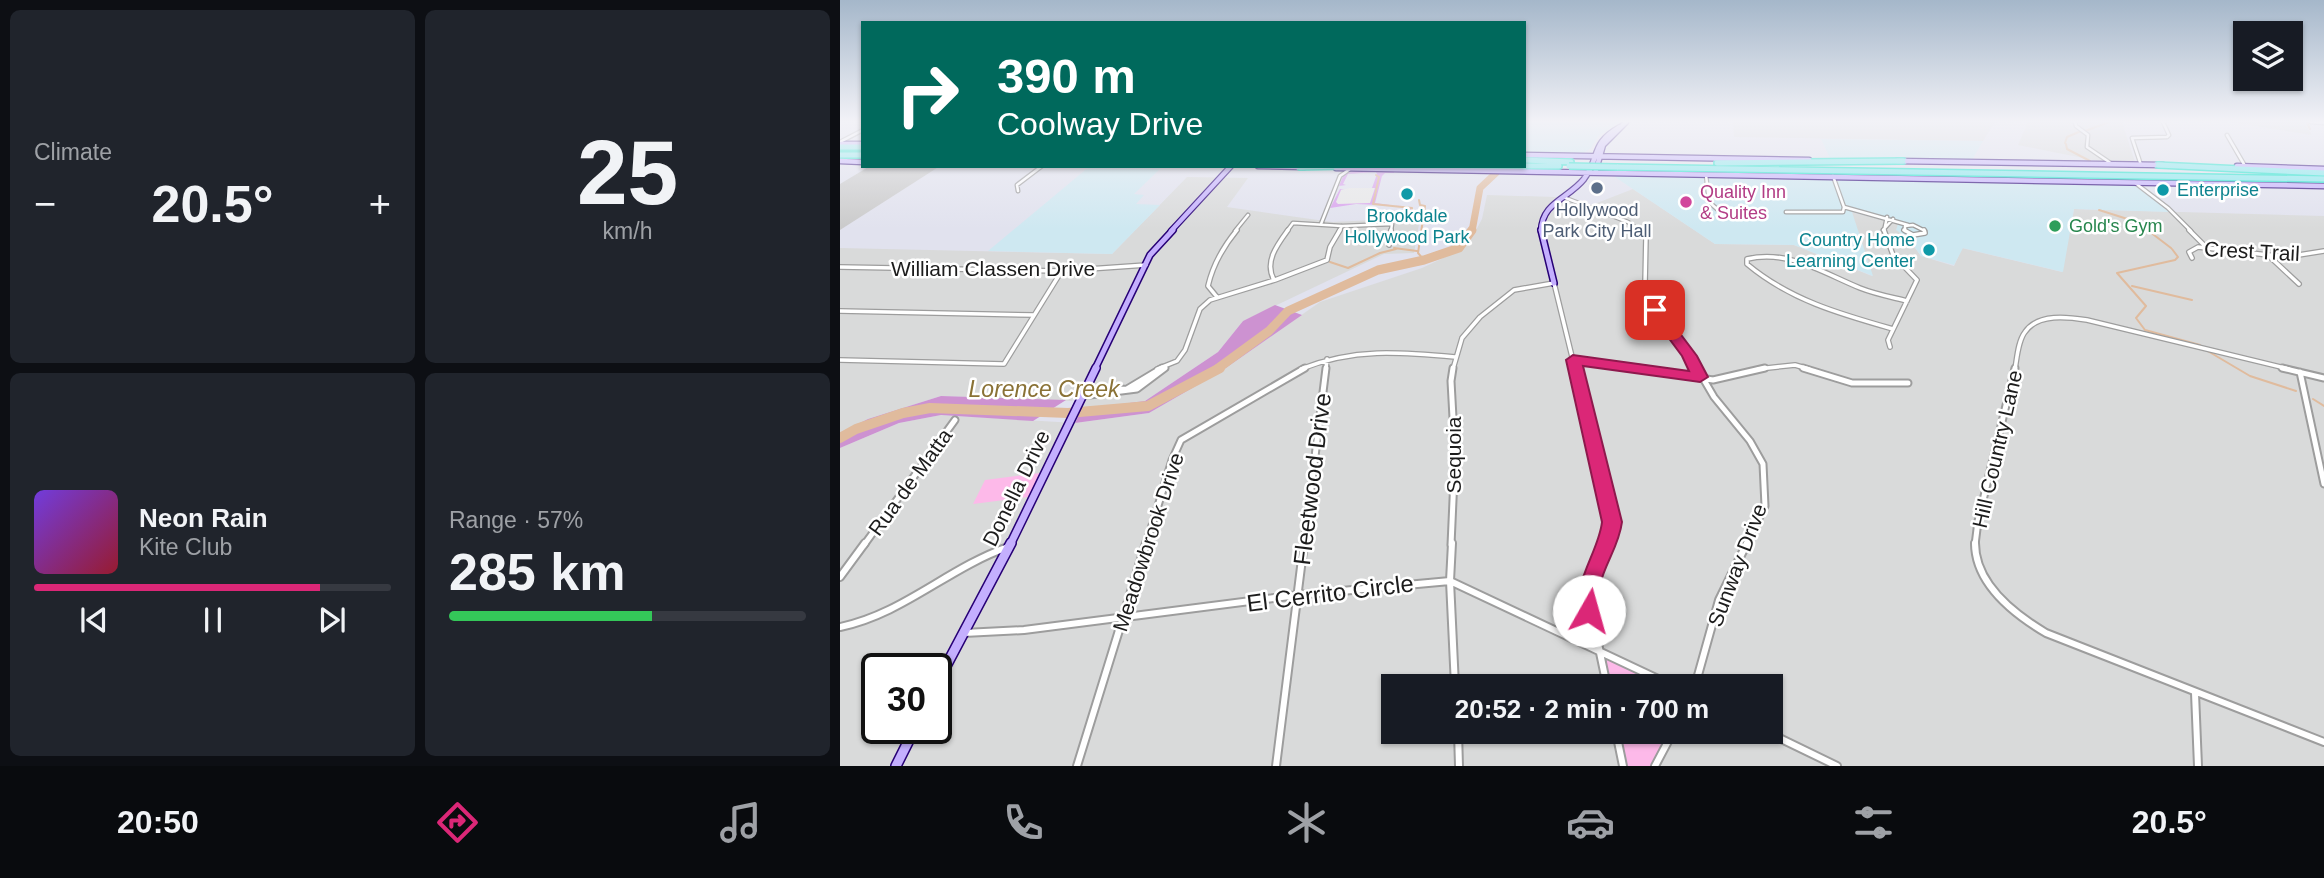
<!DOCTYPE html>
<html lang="en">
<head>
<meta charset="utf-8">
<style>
  body { margin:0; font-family:Arial,sans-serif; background:#20242c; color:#f1f3f6; height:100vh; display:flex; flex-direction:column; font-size:26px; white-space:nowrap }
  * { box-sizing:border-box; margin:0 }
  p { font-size:23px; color:#9ea1a6 }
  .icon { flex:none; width:38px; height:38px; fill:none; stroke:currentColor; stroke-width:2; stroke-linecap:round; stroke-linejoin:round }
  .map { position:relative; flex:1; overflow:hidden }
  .sheet { display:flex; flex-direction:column; gap:10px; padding:10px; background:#0d0f14; width:840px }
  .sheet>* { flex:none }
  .guide { position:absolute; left:21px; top:21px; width:665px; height:147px; border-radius:0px; box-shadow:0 2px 5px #0004; background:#00695c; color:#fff; overflow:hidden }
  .buttons { position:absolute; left:1393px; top:21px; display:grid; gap:14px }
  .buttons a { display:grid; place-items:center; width:70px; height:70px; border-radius:0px; background:#171b24; box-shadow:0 2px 5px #0004; font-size:35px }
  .speed { position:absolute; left:21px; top:653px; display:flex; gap:14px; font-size:35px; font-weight:700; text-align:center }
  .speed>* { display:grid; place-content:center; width:91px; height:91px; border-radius:50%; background:#171b24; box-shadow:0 2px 5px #0004; line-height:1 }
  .speed .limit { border:4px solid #111; border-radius:10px; background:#fff; color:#111 }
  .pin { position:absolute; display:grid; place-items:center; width:60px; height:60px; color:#fff; margin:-30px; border-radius:14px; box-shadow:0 4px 10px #0006 }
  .me { position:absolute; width:77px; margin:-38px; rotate:7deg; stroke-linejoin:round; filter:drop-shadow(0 0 5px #0008) }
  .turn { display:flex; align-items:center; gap:24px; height:147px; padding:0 21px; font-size:32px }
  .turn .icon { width:91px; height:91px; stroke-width:2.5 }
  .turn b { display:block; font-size:49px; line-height:60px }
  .big { font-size:52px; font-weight:700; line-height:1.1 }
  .sheet .tile { flex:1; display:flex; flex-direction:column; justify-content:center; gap:10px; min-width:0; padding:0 24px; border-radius:10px; background:#20242c }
  .sheet .dial { align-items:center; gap:0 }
  .dial b { font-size:91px; line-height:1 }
  .song { display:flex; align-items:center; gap:21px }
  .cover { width:84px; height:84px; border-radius:10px; background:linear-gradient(135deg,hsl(260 70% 55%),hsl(350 70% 35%)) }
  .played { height:7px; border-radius:4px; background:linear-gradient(90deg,#db2777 80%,#363941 80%) }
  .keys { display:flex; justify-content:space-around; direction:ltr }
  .heat { display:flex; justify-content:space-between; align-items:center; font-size:38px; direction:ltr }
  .charge { height:10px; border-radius:5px; background:linear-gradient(90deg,#34c759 57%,#363941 0) }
  .sheet .tiles { flex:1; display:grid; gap:10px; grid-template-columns:repeat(2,1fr) }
  .trip { position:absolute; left:541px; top:674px; width:402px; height:70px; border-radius:0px; background:#171b24; box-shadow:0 2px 5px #0004; font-weight:700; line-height:70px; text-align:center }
  .menu { display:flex; height:112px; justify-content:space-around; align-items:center; background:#090b0e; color:#9ea1a6 }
  .menu .icon { width:49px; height:49px }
  .menu .selected { color:#db2777 }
  .menu b { font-size:32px; color:#f1f3f6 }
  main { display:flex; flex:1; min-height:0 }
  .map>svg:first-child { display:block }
</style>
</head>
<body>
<main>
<section class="sheet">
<div class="tiles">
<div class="tile"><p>Climate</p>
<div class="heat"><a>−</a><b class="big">20.5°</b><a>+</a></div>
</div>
<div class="tile dial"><b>25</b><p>km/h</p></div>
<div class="tile">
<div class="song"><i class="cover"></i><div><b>Neon Rain</b><p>Kite Club</p></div></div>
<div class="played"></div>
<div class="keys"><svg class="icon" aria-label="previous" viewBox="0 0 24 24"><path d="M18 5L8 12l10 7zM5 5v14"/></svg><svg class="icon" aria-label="pause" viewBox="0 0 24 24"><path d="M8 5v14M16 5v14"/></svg><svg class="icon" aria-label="next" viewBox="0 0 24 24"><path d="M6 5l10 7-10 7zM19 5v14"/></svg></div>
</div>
<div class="tile"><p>Range · 57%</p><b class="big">285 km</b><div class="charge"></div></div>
</div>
</section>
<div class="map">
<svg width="1484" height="766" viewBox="0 0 1484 766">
  <rect width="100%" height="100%" fill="#e1e2ee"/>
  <!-- residential -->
  <path fill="#d9dada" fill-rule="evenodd" d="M893,122H1155L1143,141L894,137Z
    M1188,122H1282L1295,162L1258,161L1178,145Z
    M1390,122H1464L1472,135Z
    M347,177L408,178L387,207L492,222L580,218L574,253L544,254L403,321L378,352L305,401L242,409L253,384L238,386L232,401L101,396L28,419L0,433V248L272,254Z
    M793,189L875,244L954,245L1032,276L1011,212L1058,224L1060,233L1068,238L1081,256L1114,266L1122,248L1222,272L1234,209L1484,216V766H812L829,732H931V686H824L769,660H766L769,686H553V732H778L785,766H0V448L59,423L101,415L235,423L309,413L380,372L480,302L582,268L616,252L633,236L642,219L647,195L716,197L744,208ZM37,668H96V728H37Z"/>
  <!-- commercial -->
  <path fill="#cee8f1" d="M684,122H780L758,136L751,148L742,154L684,153Z
    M981,139L1143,141L1132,160L990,158Z
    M250,166L322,167L294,194L304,195L296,204L320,205L272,254L148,251Z
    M772,175L1292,183L1329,212L1234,209L1223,272L1123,248L1114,265L1081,256L1068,238L1056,230L1058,224L1012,212L1033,276L954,245L875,244Z"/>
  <!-- religious -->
  <path fill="#cacaca" d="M30,166H100L0,230V184Z"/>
  <!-- grass -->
  <path fill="#d9a2ed" d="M518,170H554V173H545L542,176L535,203L571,208L570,216L569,208H563L562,206L516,204L490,208L500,189L505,190L497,202L526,203L534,188H532L537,174L536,172L508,174L503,184L506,185L499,186L504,174Z"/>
  <!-- forest -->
  <path fill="#cd92d1" d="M435,305L462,315L380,372L309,413L235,423L242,409L305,401L378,352L403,321Z
    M101,396L226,400L193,421L101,415L59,423L0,448V433L28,419Z"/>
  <!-- park -->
  <path fill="#fdb9e9" d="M200,473L188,497L133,504L145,480Z
    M765,660H769L824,686H769Z
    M778,732H829L812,766H785Z"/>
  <!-- parking -->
  <path fill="#e8e8e8" d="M510,188H535L530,203L498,204L496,202L501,190Z"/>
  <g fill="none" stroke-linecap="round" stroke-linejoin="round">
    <!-- stream -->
    <path stroke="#e0bb9d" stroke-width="2" d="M1467,123L1470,129
      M1245,131L1269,122
      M1225,143L1227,137L1241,131
      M1226,144L1227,149L1250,161
      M536,175L539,177L533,204L572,208L571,216
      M579,200L580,205L585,206L578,253L584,260
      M1259,210L1297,222L1331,248
      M554,248L577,251
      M1332,249L1338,257L1335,260L1277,273L1306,306L1296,318L1305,330L1360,345
      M490,262L508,268L540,253L556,249
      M1292,286L1352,300
      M1366,350L1410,376L1456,391
      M1473,399L1484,406"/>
    <!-- river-far2 -->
    <path stroke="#e0bb9d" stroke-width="7" d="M632,231L640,188L656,173"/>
    <!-- river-far1 -->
    <path stroke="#e0bb9d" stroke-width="9" d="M377,369L429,331L448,311L538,270L584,260L619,248L632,230"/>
    <!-- river -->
    <path stroke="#e0bb9d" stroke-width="10" d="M0,438L16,429L63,413L90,408L228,413L308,406L380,368"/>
    <defs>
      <path id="street-far3" d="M1235,122L1236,126L1248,135L1247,147L1272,164
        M1471,122L1484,123
        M1387,135L1405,166
        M0,142L23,130
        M1301,165L1292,138L1327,137L1329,135L1323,122
        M866,175L869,202L877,209
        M1294,182L1328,208L1351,231
        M178,191L177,185L202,166
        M723,197L788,222L800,231
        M1004,207L1068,225
        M946,212H1003L1004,207L993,176
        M481,224L500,176L510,169
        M1043,230L1053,219
        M395,231L408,215
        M447,231L453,223L502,226L552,224L551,231
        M499,231L502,226
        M1044,231L1047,217
        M1065,231V226L1073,225L1085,231"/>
      <path id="street-far2" d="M798,230L806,236L805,285L815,310L858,369
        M1044,230L1053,255L1077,280L1048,340L1050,347
        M1064,230L1073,235L1085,233L1084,230
        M1349,230L1365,246
        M549,245L551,230
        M1429,256L1459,284
        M1352,258L1349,252L1358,247L1446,257L1484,251
        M0,267L220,271L306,265
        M434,280C424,262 437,245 448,230
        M377,297L368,286C373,264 383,247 397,230
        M0,311L194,315
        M1053,329C1000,314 950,300 907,264V259C948,249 983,273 1020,288C1035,294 1051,297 1067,301
        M0,360L164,364L221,272
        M733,360L809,369
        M317,369L337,361L345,350L360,309L370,300L435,280L487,260L490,247L500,230
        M461,369C514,348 559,352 615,357
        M486,369L487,359
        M613,369L622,338L640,317L674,290L714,283L735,369
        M918,369L955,365L969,369
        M1175,369C1177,358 1178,341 1185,332C1198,313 1228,317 1247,320L1449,369"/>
      <path id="street-far1" d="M735,368L772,522L766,545
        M798,368L873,380L925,368
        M857,368L874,397L910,441L923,464L925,506L906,545
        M963,368L1012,383H1068
        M1442,368L1484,378
        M1460,372L1484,484
        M245,391L287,389L322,368
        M242,396L297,389L325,368
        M24,545L115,420
        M306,545L332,460L341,440L465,368
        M464,545L486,368
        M611,545L615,455L611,381L613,368
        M1135,545L1138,521L1175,368"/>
      <path id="street" d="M612,543L610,581L615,686
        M767,543L748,596L767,686
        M1135,543C1135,584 1174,614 1206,633L1484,742
        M0,577L25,543
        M0,627C63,614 108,568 168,547
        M124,633L184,630L458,595L610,581L833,686
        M855,686L879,600L907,543
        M1355,693L1358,766
        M618,732L619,766
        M776,732L783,766
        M927,732L997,766
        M237,766L306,543
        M436,766L464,543
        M815,766L833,732"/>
      <path id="secondary-far3" d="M0,144H23
        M684,155L969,160
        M0,161L23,162
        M1057,161L1323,165
        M418,166L464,167
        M1397,166L1484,169
        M496,168L1484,186
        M756,170L763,145L786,122
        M331,231L391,166
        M701,231C702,202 728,199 744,179C761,156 750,144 780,127"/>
      <path id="secondary-far2" d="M701,230L714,283
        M255,369L310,255L333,230"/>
      <path id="secondary-far1" d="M170,545L256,368"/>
      <path id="secondary" d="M96,685L171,543
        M56,766L75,728"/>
      <path id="highway" d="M0,147H23
        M0,155H23
        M684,160L731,162
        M877,163L1063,161
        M1318,165L1484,173
        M555,166H719
        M460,167L502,166
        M777,167L1484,179"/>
    </defs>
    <!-- street-far3 casing -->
    <use href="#street-far3" stroke="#9d9d9d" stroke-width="5"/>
    <!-- street-far2 casing -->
    <use href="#street-far2" stroke="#9d9d9d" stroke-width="6"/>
    <!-- street-far1 casing -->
    <use href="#street-far1" stroke="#9d9d9d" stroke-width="9"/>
    <!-- street casing -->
    <use href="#street" stroke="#9d9d9d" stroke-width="10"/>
    <!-- secondary-far3 casing -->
    <use href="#secondary-far3" stroke="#270076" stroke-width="7"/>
    <!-- secondary-far2 casing -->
    <use href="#secondary-far2" stroke="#270076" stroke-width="8"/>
    <!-- secondary-far1 casing -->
    <use href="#secondary-far1" stroke="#270076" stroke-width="10"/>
    <!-- secondary casing -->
    <use href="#secondary" stroke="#270076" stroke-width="12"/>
    <!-- highway casing -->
    <use href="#highway" stroke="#16e4cb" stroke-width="8"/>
    <!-- street-far3 -->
    <use href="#street-far3" stroke="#fff" stroke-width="2.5"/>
    <!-- street-far2 -->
    <use href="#street-far2" stroke="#fff" stroke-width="3.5"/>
    <!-- street-far1 -->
    <use href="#street-far1" stroke="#fff" stroke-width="5"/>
    <!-- street -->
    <use href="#street" stroke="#fff" stroke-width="6"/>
    <!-- secondary-far3 -->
    <use href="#secondary-far3" stroke="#c4affe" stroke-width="4.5"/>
    <!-- secondary-far2 -->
    <use href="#secondary-far2" stroke="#c4affe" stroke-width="5"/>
    <!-- secondary-far1 -->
    <use href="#secondary-far1" stroke="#c4affe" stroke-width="7"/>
    <!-- secondary -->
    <use href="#secondary" stroke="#c4affe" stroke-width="9"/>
    <!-- highway -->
    <use href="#highway" stroke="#81e9ed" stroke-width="5"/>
    <defs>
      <path id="highway-bridge" d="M729,166L777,167"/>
    </defs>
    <!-- highway-bridge casing -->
    <use href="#highway-bridge" stroke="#16e4cb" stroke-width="8" stroke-linecap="butt"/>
    <!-- highway-bridge -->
    <use href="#highway-bridge" stroke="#81e9ed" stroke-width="5"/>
  </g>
  <!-- sky -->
  <linearGradient id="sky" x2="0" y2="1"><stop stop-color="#a5b7ca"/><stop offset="0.53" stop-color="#f2f2f7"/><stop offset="1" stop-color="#f2f2f7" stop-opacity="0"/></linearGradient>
  <rect width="1484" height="229" fill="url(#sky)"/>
  <!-- route -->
  <path fill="#db2777" stroke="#8e194d" stroke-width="2" d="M815,306L820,307L857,356L868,377L860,382L743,366L782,522C779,546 765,563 760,585C758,596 762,607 757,617L749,620L742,617C728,589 759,552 762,522L726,360L733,355L849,371L842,356L808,310Z"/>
  <!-- markers -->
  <circle fill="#5c6f8a" stroke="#fff" stroke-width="2.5" cx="757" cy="188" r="7"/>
  <g fill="#0f9aa8" stroke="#fff" stroke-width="2.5">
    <circle cx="1323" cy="190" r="7"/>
    <circle cx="567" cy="194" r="7"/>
    <circle cx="1089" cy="250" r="7"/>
  </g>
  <circle fill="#d1479c" stroke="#fff" stroke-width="2.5" cx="846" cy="202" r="7"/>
  <circle fill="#2e9e5b" stroke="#fff" stroke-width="2.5" cx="1215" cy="226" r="7"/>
  <g text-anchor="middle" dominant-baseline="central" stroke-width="5" stroke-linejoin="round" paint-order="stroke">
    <!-- far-culture labels -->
    <g font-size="18" fill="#0d838f" stroke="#fff" text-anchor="start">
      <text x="1337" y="190">Enterprise</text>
      <text x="567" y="216" text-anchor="middle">Brookdale<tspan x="567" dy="21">Hollywood Park</tspan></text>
      <text x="1075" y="240" text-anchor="end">Country Home<tspan x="1075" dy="21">Learning Center</tspan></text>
    </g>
    <!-- far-hotel labels -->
    <g font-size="18" fill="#b23c85" stroke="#fff" text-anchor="start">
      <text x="860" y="192">Quality Inn<tspan x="860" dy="21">&amp; Suites</tspan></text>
    </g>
    <!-- far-service labels -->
    <g font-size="18" fill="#4e5e75" stroke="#fff">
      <text x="757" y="210">Hollywood<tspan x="757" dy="21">Park City Hall</tspan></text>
    </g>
    <!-- far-leisure labels -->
    <g font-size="18" fill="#27864d" stroke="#fff" text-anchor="start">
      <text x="1229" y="226">Gold's Gym</text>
    </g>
    <!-- street labels -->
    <g font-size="21" fill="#1c1c1c" stroke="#fff">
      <text transform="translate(1412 251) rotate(3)">Crest Trail</text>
      <text x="153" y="268">William Classen Drive</text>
      <text transform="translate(1157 449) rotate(-77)">Hill Country Lane</text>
      <text transform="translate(613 455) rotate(-90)">Sequoia</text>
      <text transform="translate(70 482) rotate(-54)">Rua de Matta</text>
      <text transform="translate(176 488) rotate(-64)">Donella Drive</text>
      <text transform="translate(308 542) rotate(-72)">Meadowbrook Drive</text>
      <text transform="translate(897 565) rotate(-69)">Sunway Drive</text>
    </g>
    <!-- water labels -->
    <g font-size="23" font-style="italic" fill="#8a7236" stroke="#fff">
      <text x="204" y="389">Lorence Creek</text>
    </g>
    <!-- near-street labels -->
    <g font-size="24" fill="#1c1c1c" stroke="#fff">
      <text transform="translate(472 479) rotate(-83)">Fleetwood Drive</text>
      <text transform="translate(490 593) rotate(-7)">El Cerrito Circle</text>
    </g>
  </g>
</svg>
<div class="buttons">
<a><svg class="icon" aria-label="layers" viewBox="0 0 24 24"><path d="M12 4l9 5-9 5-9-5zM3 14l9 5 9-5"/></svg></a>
</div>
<div class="speed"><div class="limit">30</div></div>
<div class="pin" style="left:815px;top:310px;background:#d93025"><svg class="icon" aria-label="arrive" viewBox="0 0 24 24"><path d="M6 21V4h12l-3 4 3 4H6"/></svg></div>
<svg class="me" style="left:749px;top:611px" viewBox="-20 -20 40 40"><circle r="19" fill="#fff"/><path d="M0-13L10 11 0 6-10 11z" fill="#db2777"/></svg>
<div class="trip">20:52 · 2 min · 700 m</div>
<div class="guide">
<div class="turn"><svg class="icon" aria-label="right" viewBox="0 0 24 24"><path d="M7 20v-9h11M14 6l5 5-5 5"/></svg><div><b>390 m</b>Coolway Drive</div></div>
</div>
</div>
</main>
<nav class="menu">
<b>20:50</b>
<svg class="icon selected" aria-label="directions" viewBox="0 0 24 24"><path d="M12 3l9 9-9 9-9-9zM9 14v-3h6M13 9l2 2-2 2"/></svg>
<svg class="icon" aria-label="music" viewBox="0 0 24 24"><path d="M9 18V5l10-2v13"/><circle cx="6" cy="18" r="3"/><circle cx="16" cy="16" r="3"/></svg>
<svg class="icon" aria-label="phone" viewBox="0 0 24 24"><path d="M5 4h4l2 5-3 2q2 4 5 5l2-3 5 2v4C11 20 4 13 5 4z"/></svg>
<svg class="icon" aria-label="climate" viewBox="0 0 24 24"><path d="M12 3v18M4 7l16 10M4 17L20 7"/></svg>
<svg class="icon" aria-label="car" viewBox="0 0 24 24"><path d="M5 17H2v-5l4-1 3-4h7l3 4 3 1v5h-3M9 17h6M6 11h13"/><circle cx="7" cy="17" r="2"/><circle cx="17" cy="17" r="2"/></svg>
<svg class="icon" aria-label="filters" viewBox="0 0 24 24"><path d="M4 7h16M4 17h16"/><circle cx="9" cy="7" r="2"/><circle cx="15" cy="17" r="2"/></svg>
<b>20.5°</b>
</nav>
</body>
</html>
